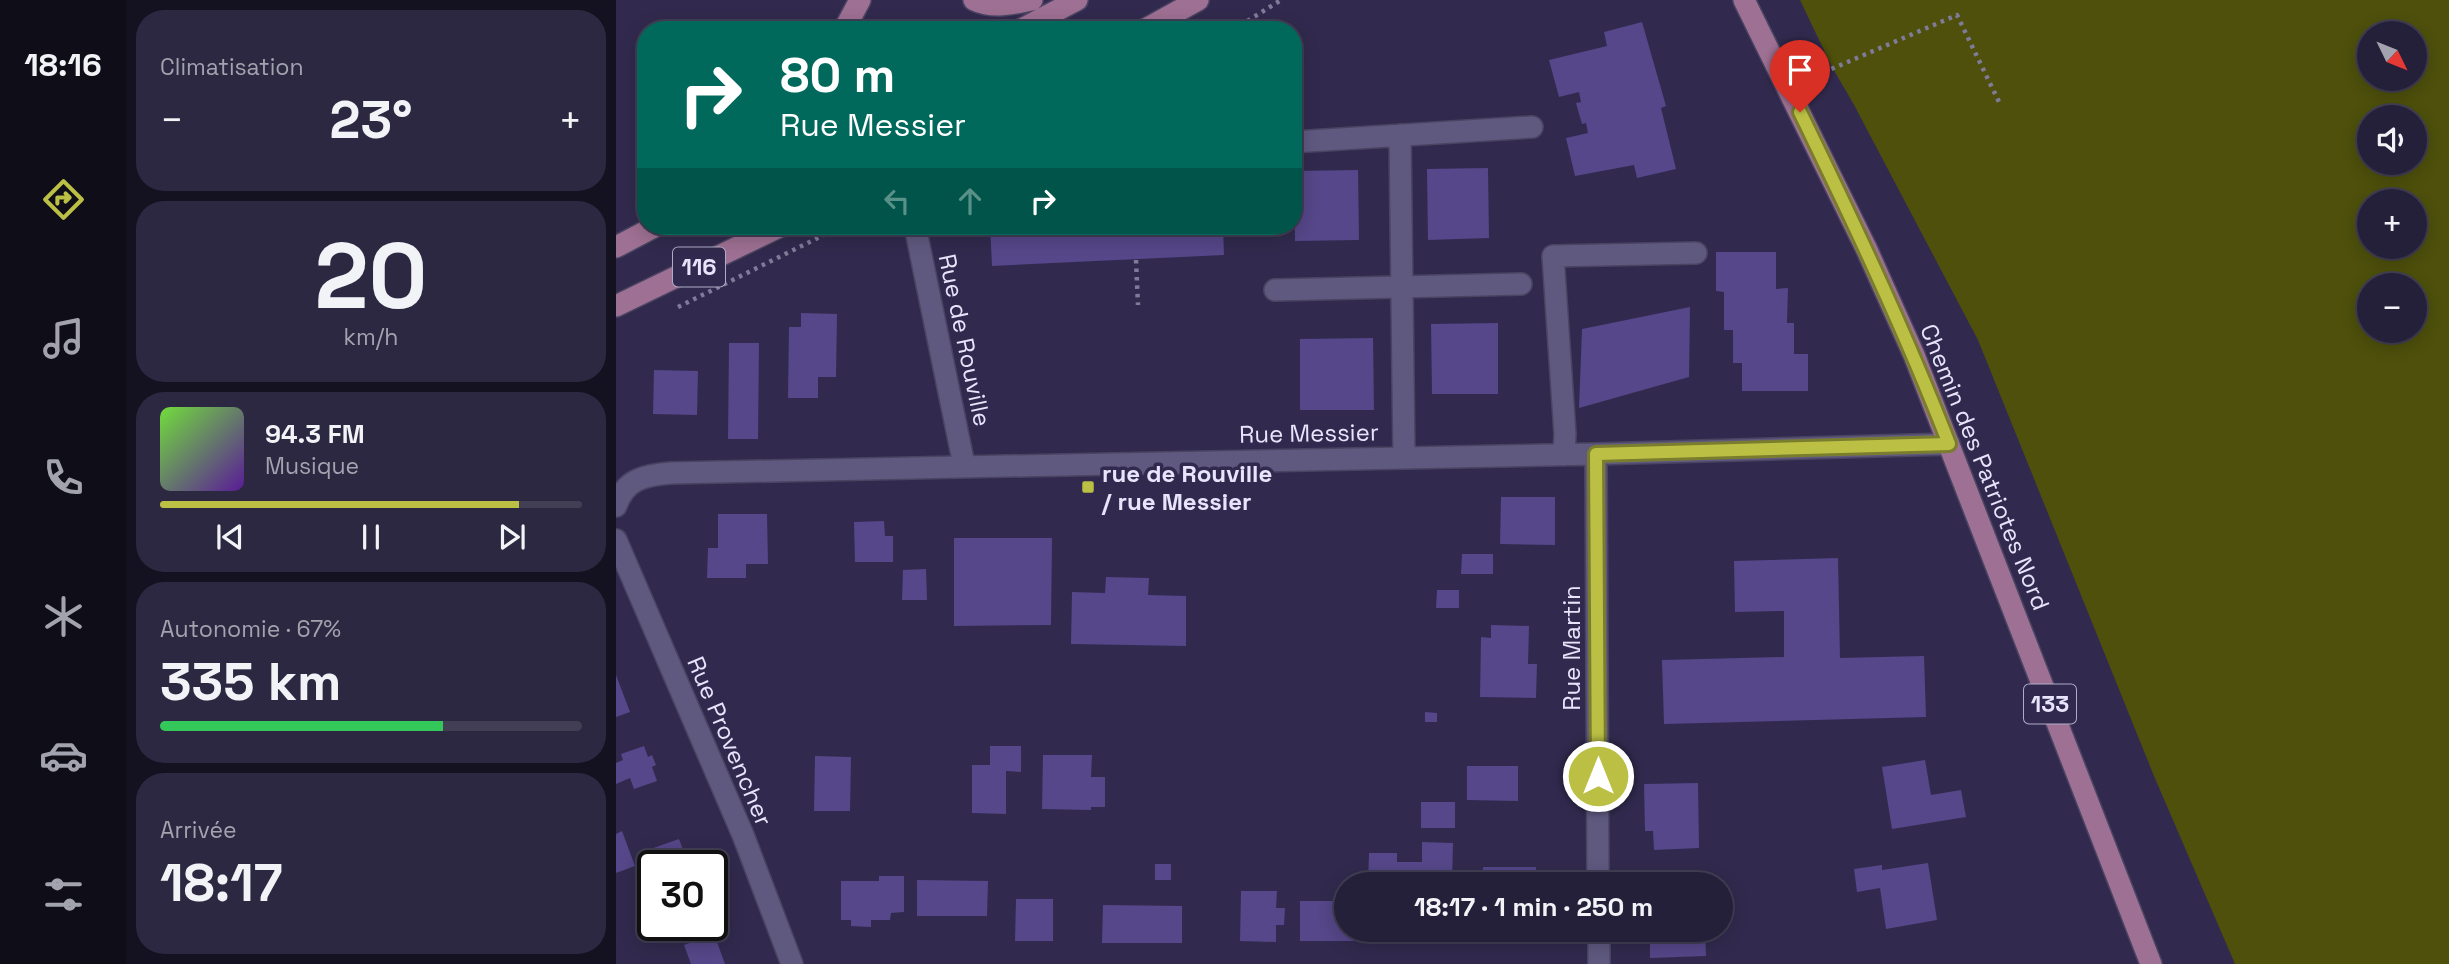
<!DOCTYPE html>
<html lang="fr">
<head>
<meta charset="utf-8">
<style>
  body { margin:0; font-family:"Space Grotesk",sans-serif; background:#2d2842; color:#f1f3f6; height:100vh; display:flex; flex-direction:column; font-size:26px; white-space:nowrap }
  * { box-sizing:border-box; margin:0 }
  p { font-size:23px; color:#a3a3af }
  .icon { flex:none; width:38px; height:38px; fill:none; stroke:currentColor; stroke-width:2; stroke-linecap:round; stroke-linejoin:round }
  .map { position:relative; flex:1; overflow:hidden }
  .sheet { display:flex; flex-direction:column; gap:10px; padding:10px; background:#141220; width:490px }
  .sheet>* { flex:none }
  .hud { position:absolute; left:21px; top:21px; width:665px; height:214px; border-radius:28px; box-shadow:0 4px 18px #0003,0 0 0 2px #423e54; background:#00695c; color:#fff; overflow:hidden }
  .needle { width:46px; rotate:133deg }
  .controls { position:absolute; left:1741px; top:21px; display:grid; gap:14px }
  .controls a { display:grid; place-items:center; width:70px; height:70px; border-radius:50%; background:#25203a; box-shadow:0 4px 18px #0003,0 0 0 2px #423e54; font-size:35px }
  .speed { position:absolute; left:21px; top:850px; display:flex; gap:14px; font-size:35px; font-weight:700; text-align:center }
  .speed>* { display:grid; place-content:center; width:91px; height:91px; border-radius:50%; background:#25203a; box-shadow:0 4px 18px #0003,0 0 0 2px #423e54; line-height:1 }
  .speed .limit { border:4px solid #111; border-radius:10px; background:#fff; color:#111 }
  .pin { position:absolute; display:grid; place-items:center; width:60px; height:60px; color:#fff; margin:-72px -30px; border-radius:50% 50% 50% 0; rotate:-45deg; box-shadow:0 0 7px #0007 }
  .pin .icon { rotate:45deg }
  .me { position:absolute; width:77px; margin:-38px; rotate:0deg; stroke-linejoin:round; filter:drop-shadow(0 0 5px #0008) }
  .turn { display:flex; align-items:center; gap:24px; height:147px; padding:0 28px; font-size:32px }
  .turn .icon { width:91px; height:91px; stroke-width:2.5 }
  .turn b { display:block; font-size:49px; line-height:60px }
  .lanes { display:flex; align-items:center; height:66px; padding:0 28px; background:#0003; justify-content:center; gap:35px; direction:ltr }
  .lanes .off { opacity:.35 }
  .big { font-size:52px; font-weight:700; line-height:1.1 }
  .sheet .widget { flex:1; display:flex; flex-direction:column; justify-content:center; gap:10px; min-width:0; padding:0 24px; border-radius:28px; background:#2d2842 }
  .sheet .dial { align-items:center; gap:0 }
  .dial b { font-size:91px; line-height:1 }
  .song { display:flex; align-items:center; gap:21px }
  .cover { width:84px; height:84px; border-radius:10px; background:linear-gradient(135deg,hsl(100 70% 55%),hsl(270 70% 35%)) }
  .played { height:7px; border-radius:4px; background:linear-gradient(90deg,#bbc045 85%,#423e54 85%) }
  .keys { display:flex; justify-content:space-around; direction:ltr }
  .heat { display:flex; justify-content:space-between; align-items:center; font-size:38px; direction:ltr }
  .charge { height:10px; border-radius:5px; background:linear-gradient(90deg,#34c759 67%,#423e54 0) }
  .trip { position:absolute; left:718px; top:872px; width:399px; height:70px; border-radius:35px; background:#25203a; box-shadow:0 4px 18px #0003,0 0 0 2px #423e54; font-weight:700; line-height:70px; text-align:center }
  main { display:flex; flex:1; min-height:0 }
  .menu { display:flex; flex-direction:column; width:126px; justify-content:space-around; align-items:center; background:#0f0d17; color:#a3a3af }
  .menu .icon { width:49px; height:49px }
  .menu .selected { color:#bbc045 }
  .menu b { font-size:32px; color:#f1f3f6 }
  .map>svg:first-child { display:block }
</style>
</head>
<body>
<main>
<nav class="menu">
<b>18:16</b>
<svg class="icon selected" aria-label="directions" viewBox="0 0 24 24"><path d="M12 3l9 9-9 9-9-9zM9 14v-3h6M13 9l2 2-2 2"/></svg>
<svg class="icon" aria-label="music" viewBox="0 0 24 24"><path d="M9 18V5l10-2v13"/><circle cx="6" cy="18" r="3"/><circle cx="16" cy="16" r="3"/></svg>
<svg class="icon" aria-label="phone" viewBox="0 0 24 24"><path d="M5 4h4l2 5-3 2q2 4 5 5l2-3 5 2v4C11 20 4 13 5 4z"/></svg>
<svg class="icon" aria-label="climate" viewBox="0 0 24 24"><path d="M12 3v18M4 7l16 10M4 17L20 7"/></svg>
<svg class="icon" aria-label="car" viewBox="0 0 24 24"><path d="M5 17H2v-5l4-1 3-4h7l3 4 3 1v5h-3M9 17h6M6 11h13"/><circle cx="7" cy="17" r="2"/><circle cx="17" cy="17" r="2"/></svg>
<svg class="icon" aria-label="filters" viewBox="0 0 24 24"><path d="M4 7h16M4 17h16"/><circle cx="9" cy="7" r="2"/><circle cx="15" cy="17" r="2"/></svg>
</nav>
<section class="sheet">
<div class="widget"><p>Climatisation</p>
<div class="heat"><a>−</a><b class="big">23°</b><a>+</a></div>
</div>
<div class="widget dial"><b>20</b><p>km/h</p></div>
<div class="widget">
<div class="song"><i class="cover"></i><div><b>94.3 FM</b><p>Musique</p></div></div>
<div class="played"></div>
<div class="keys"><svg class="icon" aria-label="previous" viewBox="0 0 24 24"><path d="M18 5L8 12l10 7zM5 5v14"/></svg><svg class="icon" aria-label="pause" viewBox="0 0 24 24"><path d="M8 5v14M16 5v14"/></svg><svg class="icon" aria-label="next" viewBox="0 0 24 24"><path d="M6 5l10 7-10 7zM19 5v14"/></svg></div>
</div>
<div class="widget"><p>Autonomie · 67%</p><b class="big">335 km</b><div class="charge"></div></div>
<div class="widget"><p>Arrivée</p><b class="big">18:17</b></div>
</section>
<div class="map">
<svg width="1833" height="964" viewBox="0 0 1833 964">
  <rect width="100%" height="100%" fill="#312a4e"/>
  <!-- water -->
  <path fill="#4e500c" fill-rule="evenodd" d="M1184,0H1833V964H1619L1538,776L1362,340L1237,103L1216,67ZM1754,33H1799V79H1754ZM1754,117H1799V163H1754ZM1754,201H1799V247H1754ZM1754,285H1799V331H1754Z"/>
  <!-- building -->
  <path fill="#554789" d="M1026,22L1050,106L1045,108L1060,169L1021,178L1018,165L959,176L950,138L972,133L970,123L966,124L960,103L965,102L963,92L943,97L933,60L991,46L988,32Z
    M872,168L873,238L812,240L811,169Z
    M742,170L743,240L679,241L678,171Z
    M374,226H607L608,255L376,266Z
    M1100,252H1160V289L1172,288L1171,323H1178V354H1192V391H1126V363H1117V330H1108V292L1100,291Z
    M1074,307L1073,377L963,408L966,329Z
    M185,313L221,314L220,377H202V398H172L173,327H185Z
    M882,323V394H816L815,324Z
    M757,338L758,410H684V339Z
    M113,343H143L142,439H112Z
    M38,370L82,371L81,415L37,414Z
    M885,497H939V545L884,544Z
    M102,514H151L152,564H130V578H91L92,548H102Z
    M268,521L269,536H277V562H239L238,522Z
    M338,538H436L435,625L338,626Z
    M846,554H877V574H845Z
    M1222,558L1224,658L1308,656L1310,717L1048,724L1046,660L1168,657V611L1119,612L1118,561Z
    M310,569L311,600H286L287,570Z
    M490,577L533,578L532,595L570,596V646L455,644L456,592L489,593Z
    M821,590H843V608H820Z
    M875,625L913,626L912,664H921L920,698L864,697L865,637L875,638Z
    M0,675L14,712L0,717Z
    M809,712L821,713V722H809Z
    M28,746L32,757L36,755L40,765L36,767L41,781L18,789L14,778L0,784V763L7,760L5,754Z
    M374,746H405V772L390,771V814L356,813V765H374Z
    M427,755H476L475,777H489V807H475V810L426,809Z
    M199,756L235,757L234,811H198Z
    M1309,760L1315,795L1345,790L1350,817L1276,829L1266,767Z
    M851,766H902V801L851,800Z
    M1082,783L1083,848L1038,850L1037,831H1029L1028,784Z
    M805,802H839V828H805Z
    M6,831L19,866L0,873V834Z
    M63,839L73,866H37L36,879L26,852Z
    M806,842L837,843L836,884H752L753,853H781V862H806Z
    M1312,863L1321,920L1270,929L1264,888L1241,892L1238,869L1266,865V870Z
    M539,864H555V880H539Z
    M867,867H920V884H867Z
    M263,876H288V912L275,913L274,920H255V927L235,926V920H225V881H263Z
    M301,880L372,881L371,916H301Z
    M625,891H661L660,908H669L668,925H660V942L624,941Z
    M400,899H437V941H399Z
    M684,901H730V929H738V941H684Z
    M487,905L566,906V943H486Z
    M1034,929H1089L1090,956L1034,958Z
    M98,934L109,964H75L68,945Z"/>
  <g fill="none" stroke-linecap="round" stroke-linejoin="round">
    <defs>
      <path id="minor" d="M784,135L788,458
        M677,142L916,127
        M299,226L348,465
        M659,290L905,284
        M980,454L982,884
        M948,455L949,434L937,256L1080,253
        M0,506C9,479 29,475 55,473L980,454L1333,444
        M0,540L127,835L176,964
        M983,929V964"/>
      <path id="major" d="M358,0C377,9 395,4 416,0
        M1128,0L1251,250L1298,355L1535,964
        M228,30L244,0
        M404,30L461,0
        M528,30L582,0
        M0,247L40,226
        M0,306L165,226"/>
    </defs>
    <!-- minor casing -->
    <use href="#minor" stroke="#4a4462" stroke-width="24"/>
    <!-- major casing -->
    <use href="#major" stroke="#4a4462" stroke-width="24"/>
    <!-- path -->
    <path stroke="#807b99" stroke-width="4.5" stroke-dasharray="3.5 5" stroke-linecap="butt" d="M617,30L665,0
      M1192,79L1341,15L1384,104
      M520,260L522,305
      M62,307L226,226"/>
    <!-- minor -->
    <use href="#minor" stroke="#5f5980" stroke-width="21"/>
    <!-- major -->
    <use href="#major" stroke="#9e7093" stroke-width="21"/>
  </g>
  <g fill="none" stroke-linecap="round" stroke-linejoin="round">
    <defs>
      <path id="route" d="M982,776L980,454L1333,444C1289,331 1237,221 1184,112"/>
    </defs>
    <!-- route casing -->
    <use href="#route" stroke="#7a7d2d" stroke-width="18"/>
    <!-- route -->
    <use href="#route" stroke="#bbc045" stroke-width="12"/>
  </g>
  <!-- markers -->
  <rect fill="#bbc045" stroke="#312a4e" stroke-width="2.5" x="465" y="480" width="14" height="14" rx="3.5"/>
  <g text-anchor="middle" dominant-baseline="central" stroke-width="7" stroke-linejoin="round" paint-order="stroke">
    <!-- shield labels -->
    <g fill="#312a4e" stroke="#b0acc7" stroke-width="2">
      <rect x="57" y="247.5" width="52" height="39" rx="5"/>
      <rect x="1408" y="684.5" width="52" height="39" rx="5"/>
    </g>
    <g font-size="23" font-weight="bold" fill="#e7e4fb">
      <text x="83" y="267">116</text>
      <text x="1434" y="704">133</text>
    </g>
    <!-- street labels -->
    <g font-size="24" fill="#e7e4fb" stroke="#312a4e">
      <text transform="translate(349 340) rotate(78)">Rue de Rouville</text>
      <text transform="translate(693 433) rotate(-1)">Rue Messier</text>
      <text transform="translate(1369 467) rotate(68)">Chemin des Patriotes Nord</text>
      <text transform="translate(955 648) rotate(-90)">Rue Martin</text>
      <text transform="translate(114 741) rotate(67)">Rue Provencher</text>
    </g>
    <!-- poi labels -->
    <g font-size="24" font-weight="bold" fill="#e7e4fb" stroke="#312a4e" text-anchor="start">
      <text x="486" y="473">rue de Rouville<tspan x="486" dy="28">/ rue Messier</tspan></text>
    </g>
  </g>
</svg>
<div class="controls">
<a><svg class="needle" viewBox="-14 -14 28 28"><path d="M0-13l5 13h-10z" fill="#e53935"/><path d="M0 13l5-13h-10z" fill="#a3a3af"/></svg></a>
<a><svg class="icon" aria-label="sound" viewBox="0 0 24 24"><path d="M4 9h4l5-4v14l-5-4H4zM17 9q2 3 0 6"/></svg></a>
<a>+</a>
<a>−</a>
</div>
<div class="speed"><div class="limit">30</div></div>
<div class="pin" style="left:1184px;top:112px;background:#d93025"><svg class="icon" aria-label="arrive" viewBox="0 0 24 24"><path d="M6 21V4h12l-3 4 3 4H6"/></svg></div>
<svg class="me" style="left:982px;top:776px" viewBox="-20 -20 40 40"><circle r="17" fill="#bbc045" stroke="#fff" stroke-width="3"/><path d="M0-11L8 9 0 5-8 9z" fill="#fff"/></svg>
<div class="trip">18:17 · 1 min · 250 m</div>
<div class="hud">
<div class="turn"><svg class="icon" aria-label="right" viewBox="0 0 24 24"><path d="M7 20v-9h11M14 6l5 5-5 5"/></svg><div><b>80 m</b>Rue Messier</div></div>
<div class="lanes"><svg class="icon off" aria-label="left" viewBox="0 0 24 24"><path d="M17 20v-9H6M10 6l-5 5 5 5"/></svg><svg class="icon off" aria-label="ahead" viewBox="0 0 24 24"><path d="M12 20V5M6 11l6-6 6 6"/></svg><svg class="icon" aria-label="right" viewBox="0 0 24 24"><path d="M7 20v-9h11M14 6l5 5-5 5"/></svg></div>
</div>
</div>
</main>
</body>
</html>
